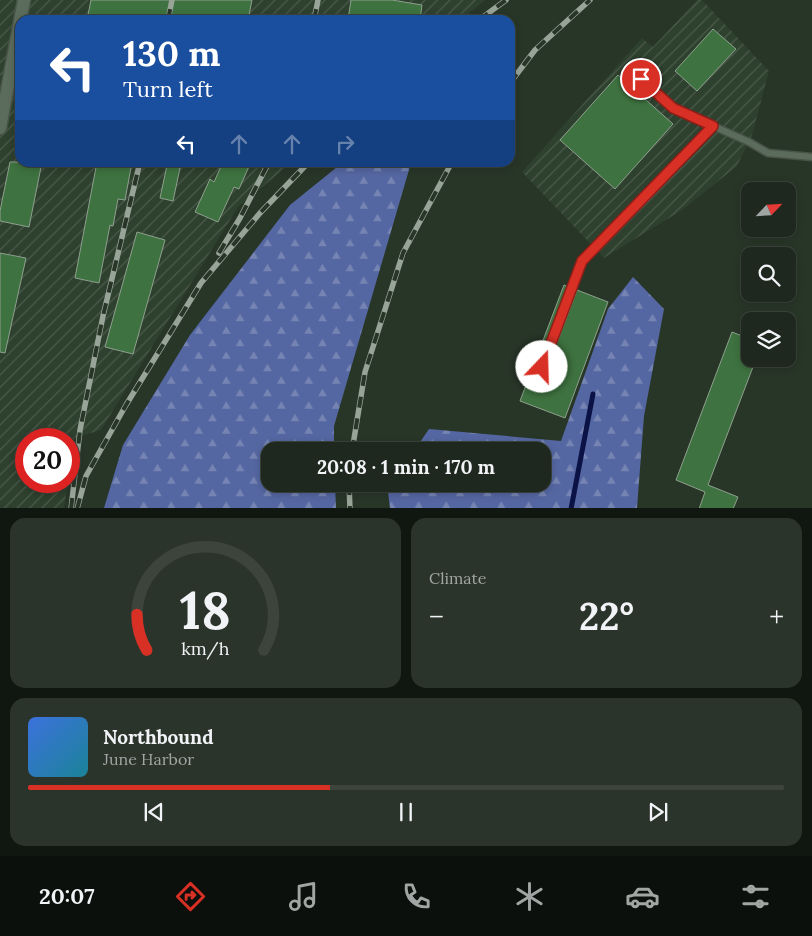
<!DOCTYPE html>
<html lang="en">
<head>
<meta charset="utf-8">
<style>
  body { margin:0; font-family:Lora,serif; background:#2b342b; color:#f1f3f6; height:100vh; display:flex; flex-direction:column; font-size:19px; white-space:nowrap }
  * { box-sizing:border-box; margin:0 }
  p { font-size:16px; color:#a1a6a4 }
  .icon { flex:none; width:28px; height:28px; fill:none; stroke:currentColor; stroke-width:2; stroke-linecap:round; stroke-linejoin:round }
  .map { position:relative; height:508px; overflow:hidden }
  .sheet { display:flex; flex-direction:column; gap:10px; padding:10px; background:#101610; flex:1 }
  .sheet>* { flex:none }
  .guide { position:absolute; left:15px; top:15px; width:500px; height:152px; border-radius:15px; box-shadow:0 2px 8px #0003,0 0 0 1px #3c443c; background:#1a4fa0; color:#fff; overflow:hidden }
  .needle { width:32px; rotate:65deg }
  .controls { position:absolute; left:741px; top:182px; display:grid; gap:10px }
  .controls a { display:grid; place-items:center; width:55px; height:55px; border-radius:10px; background:#1e281e; box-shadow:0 2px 8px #0003,0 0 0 1px #3c443c; font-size:25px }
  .speed { position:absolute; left:15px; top:428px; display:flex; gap:10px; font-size:25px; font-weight:700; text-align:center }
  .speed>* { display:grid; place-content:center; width:65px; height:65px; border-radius:50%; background:#1e281e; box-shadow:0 2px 8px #0003,0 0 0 1px #3c443c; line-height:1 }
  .speed .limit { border:8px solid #d22; background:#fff; color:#111 }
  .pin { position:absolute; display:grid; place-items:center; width:42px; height:42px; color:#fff; margin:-21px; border:2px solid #fff; border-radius:50%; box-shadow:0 1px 5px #0007 }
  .me { position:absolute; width:55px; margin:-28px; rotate:21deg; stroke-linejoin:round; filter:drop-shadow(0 0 4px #0008) }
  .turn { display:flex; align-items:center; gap:18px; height:105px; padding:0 25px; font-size:22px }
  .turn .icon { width:65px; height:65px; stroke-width:2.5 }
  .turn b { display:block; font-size:35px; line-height:42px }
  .lanes { display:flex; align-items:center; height:48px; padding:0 25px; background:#0003; justify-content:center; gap:25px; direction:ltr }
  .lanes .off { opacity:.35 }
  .big { font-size:38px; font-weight:700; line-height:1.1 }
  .sheet .card { flex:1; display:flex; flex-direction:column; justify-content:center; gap:8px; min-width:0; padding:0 18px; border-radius:15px; background:#2b342b }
  .sheet .dial { align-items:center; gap:0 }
  .dial svg { height:130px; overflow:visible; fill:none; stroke:#3c443c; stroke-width:7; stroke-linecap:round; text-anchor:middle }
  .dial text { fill:#f1f3f6; stroke:none }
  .song { display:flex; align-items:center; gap:15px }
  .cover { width:60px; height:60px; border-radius:8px; background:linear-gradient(135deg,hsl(220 70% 55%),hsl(190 70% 35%)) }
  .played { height:5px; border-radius:2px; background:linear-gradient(90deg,#d93025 40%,#3c443c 40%) }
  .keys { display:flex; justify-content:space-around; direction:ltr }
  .heat { display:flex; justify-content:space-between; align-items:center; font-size:28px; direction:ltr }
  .sheet .tiles { flex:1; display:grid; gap:10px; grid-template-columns:1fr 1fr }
  .card:last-child { grid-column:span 2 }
  .trip { position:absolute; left:261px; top:442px; width:290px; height:50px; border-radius:15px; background:#1e281e; box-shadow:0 2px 8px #0003,0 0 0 1px #3c443c; font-weight:700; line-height:50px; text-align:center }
  .dock { display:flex; height:80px; justify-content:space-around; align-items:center; background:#0c100c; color:#a1a6a4 }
  .dock .icon { width:35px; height:35px }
  .dock .current { color:#d93025 }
  .dock b { font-size:22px; color:#f1f3f6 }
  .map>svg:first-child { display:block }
</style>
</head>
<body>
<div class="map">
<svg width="812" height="509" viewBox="0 0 812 509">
  <defs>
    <pattern id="industrial-furrows" width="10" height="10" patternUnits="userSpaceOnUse" patternTransform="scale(1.25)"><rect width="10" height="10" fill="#2e402e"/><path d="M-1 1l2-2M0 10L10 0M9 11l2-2" fill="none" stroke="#4c5b4c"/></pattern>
    <pattern id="forest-firs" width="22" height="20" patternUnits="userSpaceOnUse" patternTransform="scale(1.25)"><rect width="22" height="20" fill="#5567a2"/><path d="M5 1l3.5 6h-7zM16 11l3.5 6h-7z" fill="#7584b2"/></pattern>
  </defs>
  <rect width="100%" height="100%" fill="#283628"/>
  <!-- industrial -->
  <path fill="url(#industrial-furrows)" d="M0,0H485L461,20H20V162L291,163L238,207L101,430L74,438L69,475V439H26V481H68L64,508H0Z
    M697,0H702L769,71L752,135L737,166L682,210L604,258L522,172L642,38L653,47Z"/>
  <!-- forest -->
  <path fill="url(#forest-firs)" d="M342,163H411L334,426V451H270V484H335L336,508H104L123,445L190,335L290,205Z
    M633,277L664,309L644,416L637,508H390L388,492L393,484H542V451H414L429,429L561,441L608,309Z"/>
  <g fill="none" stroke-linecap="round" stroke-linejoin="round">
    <!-- stream -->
    <path stroke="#0b1245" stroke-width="5" d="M571,509L593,394"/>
  </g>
  <!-- building -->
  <path fill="#3e7240" stroke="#8fa08f" d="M91,0H252L248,20H87Z
    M351,0H392L422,5L420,20H348Z
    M713,29L736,49L697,91L675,71Z
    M618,75L673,124L615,189L560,140Z
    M10,162H42L29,227L0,221V211Z
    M97,162H132L125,200L118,199L113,226L110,225L99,283L75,278Z
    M223,162H251L239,189L234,187L218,222L195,212L210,179L214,182Z
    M167,165L180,168L173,201L160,198Z
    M137,232L165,240L133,354L105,347Z
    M0,253L26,258L5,353L0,352Z
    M564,285L568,287L537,365L538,370L541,372L547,369L577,290L608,302L565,418L520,401Z
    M732,332L750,339V359H756L708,485L738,497L733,509H699L705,492L676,480Z"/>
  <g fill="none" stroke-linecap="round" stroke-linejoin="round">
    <defs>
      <path id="service" d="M641,79L673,108L749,142L768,153L812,157
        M542,367L583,261L713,126"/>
      <path id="minor" d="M0,128L24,0"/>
    </defs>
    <!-- service casing -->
    <use href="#service" stroke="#485448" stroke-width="9"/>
    <!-- minor casing -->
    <use href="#minor" stroke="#485448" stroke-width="15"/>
    <!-- service -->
    <use href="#service" stroke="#5c6c5c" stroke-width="6"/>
    <!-- minor -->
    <use href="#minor" stroke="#5c6c5c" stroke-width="12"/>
    <defs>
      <path id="rail" d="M168,20L172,0
        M314,20L318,0
        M479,20L506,0
        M510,83L535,50L590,0
        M219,253L240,218L269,162
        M352,451L365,372L403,253L452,162
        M349,484L350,509
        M71,509L80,430L103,316L140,162
        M77,509L86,476L126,405L201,283L260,213L309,162"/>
    </defs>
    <!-- rail casing -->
    <use href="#rail" stroke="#99a499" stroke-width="5.5"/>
    <!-- rail -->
    <use href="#rail" stroke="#283628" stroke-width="4" stroke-dasharray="11" stroke-linecap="butt"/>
  </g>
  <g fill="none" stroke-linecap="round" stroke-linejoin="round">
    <defs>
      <path id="route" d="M542,367L582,261L713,126L673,108L641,79"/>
    </defs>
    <!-- route casing -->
    <use href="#route" stroke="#8d1f18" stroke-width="12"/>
    <!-- route -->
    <use href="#route" stroke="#d93025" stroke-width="9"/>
  </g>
</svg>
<div class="controls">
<a><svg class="needle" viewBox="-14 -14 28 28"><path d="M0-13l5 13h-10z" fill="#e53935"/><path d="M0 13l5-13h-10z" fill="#a1a6a4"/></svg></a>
<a><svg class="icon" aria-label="search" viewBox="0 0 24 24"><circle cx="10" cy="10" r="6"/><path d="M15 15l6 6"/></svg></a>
<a><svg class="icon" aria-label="layers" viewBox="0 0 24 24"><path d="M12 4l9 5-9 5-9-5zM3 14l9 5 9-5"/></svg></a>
</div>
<div class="speed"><div class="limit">20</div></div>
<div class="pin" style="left:641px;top:79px;background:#d93025"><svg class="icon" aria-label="arrive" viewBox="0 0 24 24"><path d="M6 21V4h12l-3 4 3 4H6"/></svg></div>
<svg class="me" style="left:542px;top:367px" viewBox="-20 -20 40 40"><circle r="19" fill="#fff"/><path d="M0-13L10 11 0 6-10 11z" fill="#d93025"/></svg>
<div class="trip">20:08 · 1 min · 170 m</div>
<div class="guide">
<div class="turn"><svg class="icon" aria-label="left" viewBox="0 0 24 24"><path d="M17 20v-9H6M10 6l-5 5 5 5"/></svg><div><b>130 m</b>Turn left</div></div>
<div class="lanes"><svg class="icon" aria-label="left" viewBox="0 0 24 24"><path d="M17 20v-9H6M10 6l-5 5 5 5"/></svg><svg class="icon off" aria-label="ahead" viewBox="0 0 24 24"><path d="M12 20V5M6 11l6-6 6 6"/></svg><svg class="icon off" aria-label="ahead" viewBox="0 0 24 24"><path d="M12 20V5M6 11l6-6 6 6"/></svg><svg class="icon off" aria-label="right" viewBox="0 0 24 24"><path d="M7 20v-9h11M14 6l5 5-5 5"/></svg></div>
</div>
</div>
<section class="sheet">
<div class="tiles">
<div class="card dial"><svg viewBox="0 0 100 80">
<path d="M14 69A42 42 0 1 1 86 69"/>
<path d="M14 69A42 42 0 0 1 8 47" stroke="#d93025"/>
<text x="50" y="56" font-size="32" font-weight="700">18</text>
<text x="50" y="72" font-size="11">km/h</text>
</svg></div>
<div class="card"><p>Climate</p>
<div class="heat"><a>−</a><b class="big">22°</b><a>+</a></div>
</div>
<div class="card">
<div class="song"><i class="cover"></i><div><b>Northbound</b><p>June Harbor</p></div></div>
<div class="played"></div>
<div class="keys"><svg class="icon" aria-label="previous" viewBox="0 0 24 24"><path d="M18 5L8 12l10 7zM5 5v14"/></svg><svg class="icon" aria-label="pause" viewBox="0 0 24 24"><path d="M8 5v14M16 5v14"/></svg><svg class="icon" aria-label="next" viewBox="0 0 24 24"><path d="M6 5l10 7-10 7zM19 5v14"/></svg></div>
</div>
</div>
</section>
<nav class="dock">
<b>20:07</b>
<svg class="icon current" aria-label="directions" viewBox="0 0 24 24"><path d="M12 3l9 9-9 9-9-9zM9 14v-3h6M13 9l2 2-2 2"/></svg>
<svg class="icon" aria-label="music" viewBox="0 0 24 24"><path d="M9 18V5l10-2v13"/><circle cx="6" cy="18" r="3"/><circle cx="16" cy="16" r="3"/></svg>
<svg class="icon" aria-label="phone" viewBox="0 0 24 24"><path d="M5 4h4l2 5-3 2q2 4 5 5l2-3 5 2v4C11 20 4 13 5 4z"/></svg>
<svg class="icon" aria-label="climate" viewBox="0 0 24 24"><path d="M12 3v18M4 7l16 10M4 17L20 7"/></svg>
<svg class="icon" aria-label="car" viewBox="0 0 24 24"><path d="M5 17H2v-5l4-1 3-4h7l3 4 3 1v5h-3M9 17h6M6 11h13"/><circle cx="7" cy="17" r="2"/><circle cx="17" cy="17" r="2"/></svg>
<svg class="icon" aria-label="filters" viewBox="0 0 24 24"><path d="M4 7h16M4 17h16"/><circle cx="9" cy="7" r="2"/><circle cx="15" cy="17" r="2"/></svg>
</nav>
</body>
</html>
